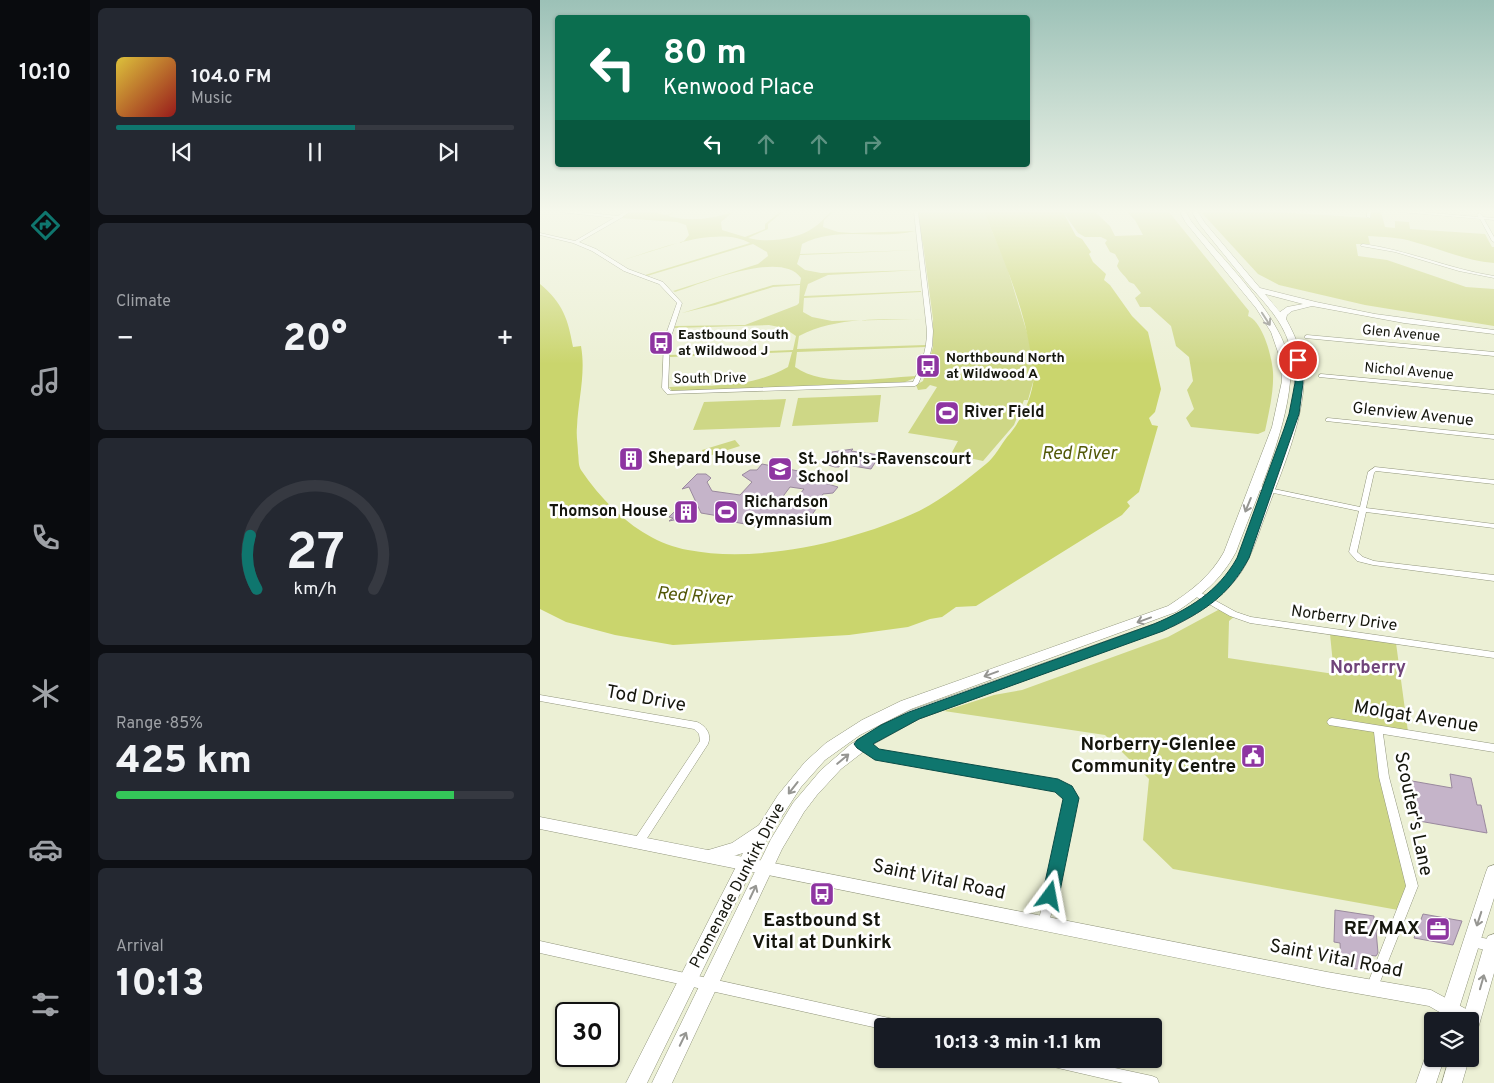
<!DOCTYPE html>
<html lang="en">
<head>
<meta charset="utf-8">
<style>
  body { margin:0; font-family:Overpass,sans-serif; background:#242831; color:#f1f3f6; height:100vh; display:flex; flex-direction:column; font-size:19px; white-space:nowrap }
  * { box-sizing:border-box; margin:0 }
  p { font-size:16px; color:#9ea1a6 }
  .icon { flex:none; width:28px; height:28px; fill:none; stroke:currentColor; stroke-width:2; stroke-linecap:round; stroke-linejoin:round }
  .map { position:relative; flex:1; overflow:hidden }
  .details { display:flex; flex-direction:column; gap:8px; padding:8px; background:#0d0f14; width:450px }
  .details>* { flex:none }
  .hud { position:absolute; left:15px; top:15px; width:475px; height:152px; border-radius:5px; box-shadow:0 1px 4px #0004; background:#0b6e4f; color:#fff; overflow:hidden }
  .fabs { position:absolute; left:884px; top:1012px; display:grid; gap:10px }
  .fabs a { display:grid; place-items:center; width:55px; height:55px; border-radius:5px; background:#171b24; box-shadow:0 1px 4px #0004; font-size:25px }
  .speed { position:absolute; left:15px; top:1002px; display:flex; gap:10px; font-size:25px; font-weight:700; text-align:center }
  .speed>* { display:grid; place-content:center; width:65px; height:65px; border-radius:50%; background:#171b24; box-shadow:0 1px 4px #0004; line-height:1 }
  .speed .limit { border:2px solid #111; border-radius:8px; background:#fff; color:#111 }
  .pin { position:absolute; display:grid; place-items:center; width:42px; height:42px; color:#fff; margin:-21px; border:2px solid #fff; border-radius:50%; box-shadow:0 1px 5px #0007 }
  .me { position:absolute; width:55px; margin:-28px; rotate:13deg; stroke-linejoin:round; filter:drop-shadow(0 0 4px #0008) }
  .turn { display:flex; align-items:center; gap:18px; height:105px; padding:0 25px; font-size:22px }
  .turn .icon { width:65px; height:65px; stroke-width:2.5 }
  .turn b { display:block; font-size:35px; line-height:42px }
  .lanes { display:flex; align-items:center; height:48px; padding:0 25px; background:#0003; justify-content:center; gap:25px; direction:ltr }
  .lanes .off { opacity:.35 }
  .big { font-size:38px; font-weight:800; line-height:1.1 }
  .details .tile { flex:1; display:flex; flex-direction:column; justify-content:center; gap:8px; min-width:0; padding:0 18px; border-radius:8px; background:#242831 }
  .details .dial { align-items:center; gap:0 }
  .dial svg { height:130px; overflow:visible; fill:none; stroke:#363941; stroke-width:7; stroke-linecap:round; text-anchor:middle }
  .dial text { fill:#f1f3f6; stroke:none }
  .song { display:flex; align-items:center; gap:15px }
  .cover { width:60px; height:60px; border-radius:8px; background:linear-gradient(135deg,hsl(50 70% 55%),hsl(0 70% 35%)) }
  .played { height:5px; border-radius:2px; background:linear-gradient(90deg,#0f766e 60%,#363941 60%) }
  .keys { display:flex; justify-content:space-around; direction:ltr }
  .heat { display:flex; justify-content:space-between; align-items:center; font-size:28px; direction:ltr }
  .charge { height:8px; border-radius:4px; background:linear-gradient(90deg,#34c759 85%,#363941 0) }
  .trip { position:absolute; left:334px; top:1018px; width:288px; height:50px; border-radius:5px; background:#171b24; box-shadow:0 1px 4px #0004; font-weight:800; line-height:50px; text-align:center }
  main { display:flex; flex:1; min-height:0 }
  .dock { display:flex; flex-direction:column; width:90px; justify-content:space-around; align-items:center; background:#090b0e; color:#9ea1a6 }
  .dock .icon { width:35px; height:35px }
  .dock .on { color:#0f766e }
  .dock b { font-size:22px; color:#f1f3f6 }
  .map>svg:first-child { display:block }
</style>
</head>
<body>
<main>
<nav class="dock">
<b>10:10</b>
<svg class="icon on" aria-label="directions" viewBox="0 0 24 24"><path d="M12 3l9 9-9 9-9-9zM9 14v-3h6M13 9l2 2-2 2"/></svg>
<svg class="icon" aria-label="music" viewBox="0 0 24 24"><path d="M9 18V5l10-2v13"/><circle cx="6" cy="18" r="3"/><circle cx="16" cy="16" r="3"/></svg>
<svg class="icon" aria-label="phone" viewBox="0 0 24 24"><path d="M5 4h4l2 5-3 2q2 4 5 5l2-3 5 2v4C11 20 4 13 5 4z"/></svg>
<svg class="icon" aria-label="climate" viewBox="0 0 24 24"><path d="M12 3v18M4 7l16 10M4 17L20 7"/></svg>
<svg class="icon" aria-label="car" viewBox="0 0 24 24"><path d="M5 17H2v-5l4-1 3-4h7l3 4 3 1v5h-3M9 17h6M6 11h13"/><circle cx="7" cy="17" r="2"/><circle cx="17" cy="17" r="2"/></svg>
<svg class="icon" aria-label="filters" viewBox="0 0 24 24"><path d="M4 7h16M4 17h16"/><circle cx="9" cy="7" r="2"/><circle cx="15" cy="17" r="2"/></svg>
</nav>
<section class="details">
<div class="tile">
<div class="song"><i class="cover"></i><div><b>104.0 FM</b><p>Music</p></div></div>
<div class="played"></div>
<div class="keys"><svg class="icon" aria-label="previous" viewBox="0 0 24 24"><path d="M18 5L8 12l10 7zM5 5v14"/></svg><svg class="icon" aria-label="pause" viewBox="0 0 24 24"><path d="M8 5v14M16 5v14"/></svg><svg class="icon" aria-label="next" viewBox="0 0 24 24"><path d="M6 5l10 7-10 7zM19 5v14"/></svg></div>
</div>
<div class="tile"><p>Climate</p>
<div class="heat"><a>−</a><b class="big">20°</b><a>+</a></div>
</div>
<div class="tile dial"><svg viewBox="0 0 100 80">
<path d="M14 69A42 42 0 1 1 86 69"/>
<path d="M14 69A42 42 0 0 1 10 36" stroke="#0f766e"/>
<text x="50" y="56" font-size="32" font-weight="700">27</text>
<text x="50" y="72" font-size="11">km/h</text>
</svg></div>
<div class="tile"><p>Range · 85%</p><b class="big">425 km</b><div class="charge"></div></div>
<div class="tile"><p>Arrival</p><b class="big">10:13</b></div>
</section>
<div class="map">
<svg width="954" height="1083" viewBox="0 0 954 1083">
  <rect width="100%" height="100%" fill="#ecf0d5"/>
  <!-- green -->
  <path fill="#ced786" d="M90,212H115L125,215L136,212L128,216C152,222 170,219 193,212L181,222L182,230L205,237L225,229V224L240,212H243L228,224V229L208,238C227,243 256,240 273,228C279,224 285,218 290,212H293L284,220L283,227L298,232L312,233L375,231C339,240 297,226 262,244L260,254L377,250L260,255L257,264L265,270L281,273L379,270L288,275L268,284L264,296L381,291V292L264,298L263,312L272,317L292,321L385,319C342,320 297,316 259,336L257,349L386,345V347L257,352L255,367C285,388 339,378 376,376L375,378L365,382L132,391L129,387C172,385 209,389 248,367L252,352L130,357L129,355L253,350L256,336L244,328L229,325L135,328V326L205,325L257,305L259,303L260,285L233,287L175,305L142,313L233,285L260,284L261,278C241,249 162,284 135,292L133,291L218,264L228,256L227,252L213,244L107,276L105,275L210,243C177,224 113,251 77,262L144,241L149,235L146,225L137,222L80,218Z
    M379,212H444L466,264L489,339L495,375L488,400H484L474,425L443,461L411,454L418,441L368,433L397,387L390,385L386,389L378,390L376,385L383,381L393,347V319L383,244L379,229Z
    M523,212H555L570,226L575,236L603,235L595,220L587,212H629L709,311L708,316C723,322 732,357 733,372C734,391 729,412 725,431L718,434L651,427L646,418L654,409L647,390L653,381L649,357L636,346L631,326L610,307H600L595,298L601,293L594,284L589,282C585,275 581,274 577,266L579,261L575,254L570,252L565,243L567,240L561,237H545L538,233Z
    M666,212H739L831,218L830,212H841L845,227L855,228V221L869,222L870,229L945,234L952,247H954V263C926,261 901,249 874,242C859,237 843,237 828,236L830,244H816L818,256L847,260L926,287L954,289V326L825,305L739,285L718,274L662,213Z
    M341,395L338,422L252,426L258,398Z
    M246,399L240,427L153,430L164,402Z
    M195,440L200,446L166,457L162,450Z
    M680,609L695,616L689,621L688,658L794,674L790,634L856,643L868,732L837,728L869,884L858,910L633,869L603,840L609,779L565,735L404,711L454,695L482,690L628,637Z"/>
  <!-- water -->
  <path fill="#cad56d" d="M444,212H523L536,236L542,239L551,252L549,254L553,262L566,274L564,280L570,285L592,316L608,332L621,389L615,412L609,418L612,425L618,426L599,492L587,502L590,506L582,515L436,606L416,607L402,617L390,619L368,627L309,635L133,645L75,635L26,622L0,609V284C23,303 28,319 33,347L41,346C46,374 38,400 37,427C36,436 38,445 38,453C39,459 38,465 41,470C66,507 103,542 148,550C219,564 315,541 379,511C403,499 425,481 446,464C455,457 460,446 467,437C481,421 492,399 494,376C495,370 492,362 491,355C484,306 463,258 444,212Z"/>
  <!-- building -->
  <path fill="#c5b4c9" stroke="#9a899e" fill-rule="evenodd" d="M313,449L311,451L340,455L331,469L301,464L299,467H295L288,465L285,461L288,454L292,452Z
    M222,464L274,474L272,477L279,478L278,480L282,481L281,482L298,487L293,493L283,494L273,509H276L265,524L246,521L239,523L222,519L216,526L194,522L196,519L161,513L149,487L142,489L157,474H166L171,478L167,482L172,491L200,495L212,482L202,475L210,470H217ZM250,487L264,489L251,505L238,503Z
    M142,504L147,505L153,518L149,520L139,519L129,521L133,518L129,517Z
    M910,774L931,778L937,805H941L947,833L879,821L872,781L912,788Z
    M795,910L834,916V920L839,921L841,930H836L838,953L836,956L828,955L829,957H824L825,969H815L801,964L800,943L794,942Z
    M883,914L922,921L913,945L874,938Z"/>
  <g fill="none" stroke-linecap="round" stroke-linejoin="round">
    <defs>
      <path id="minor" d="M20,212H39L78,216L84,212H89L81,218L39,242L56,249L88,269L123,282L142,303L130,340L128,388L131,391L373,382C381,366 387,350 387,331L374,212H378L393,331L392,346L389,359L378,384L375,386L127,394L122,388L124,340L137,303L119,284L84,271L52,251L33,243L0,235V233L35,241L74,218Z
        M827,212H831L830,218L827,217Z
        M860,212H881L938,217L937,214L940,213L943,217L954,218V220L944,219L954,237V242L952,241L940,219Z
        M823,244C868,250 909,269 954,276V278L919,271L855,252L821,246V245Z
        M767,335L954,352V356L765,338V336Z
        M781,374L954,390V394L779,377V375Z
        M788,418L954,435V439L786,421V419Z
        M835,467L954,480V484L836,471L834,473L826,508L954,524V528L826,512L817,552L823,557L834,561L954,575V581L833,565L817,561L809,552L819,511L715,489L712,487L715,485L820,507L828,472Z
        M656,590L696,612L711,617L954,652V658L710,623L690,616L653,595L652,593L653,591Z
        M0,695L157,722C166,726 172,734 168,744L102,846L98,848L94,846L93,843L94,840L160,741L159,734L154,729L0,701Z
        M792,718L954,744V752L843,734L849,777L878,886L836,992L832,994L828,992L826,988L866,886L839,777L834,732L789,725L787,722L789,719Z
        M322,740L325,741L338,751L518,782L530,788L536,798L508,928L504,929L500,928L498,924L526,799L522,794L516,790L335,758C329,756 320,750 317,744L319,741Z
        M932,936L954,940V952L928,946L926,942L928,938Z
        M0,941L358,1020L362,1022L364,1026H342V1029L0,953Z
        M499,1059H533L612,1076L617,1078L619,1083H583L505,1065L500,1064Z"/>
      <path id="tertiary" d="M0,817L787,972L891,990L937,1015L939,1021L937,1027L931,1029L930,1021H915L889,1006L787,988L0,829Z"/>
      <path id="secondary" d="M640,212H646L651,221C678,254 719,294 738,331C746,345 752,366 750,382C745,437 715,500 696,552C680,581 663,594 636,612L371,709L320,735L285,760L261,787L226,841L107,1083H86L203,853L171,863L165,861L163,856L165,851L192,843L219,825L238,795L265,762L286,743L322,720L361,701L628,606C651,591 670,577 684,552L732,427L742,381L740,358L731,332L716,308L646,223Z
        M652,212H658L665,223L720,288L776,302L835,314L954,330V334L864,323L772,306L752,311L747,315L746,319C756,337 764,356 764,377C763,424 741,472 725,516C717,537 711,560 697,578C680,600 658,614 634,626L379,719L332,745L301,769L277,795L264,812L242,849L132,1083H112L231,839L253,803L281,770L311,744L345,724L369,711L625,620C650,607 674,593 691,570C702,554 707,532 714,514C734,464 768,397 749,343C741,319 724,302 708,284C692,264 676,245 660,225ZM725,294L763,304L747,307L740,312Z
        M954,865V898L915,1021H897L946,872L948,867Z
        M954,934V973L939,1025L937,1032L930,1034V1021H922L945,942L948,936Z
        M892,1050V1059H904L896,1083H876L887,1052Z
        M909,1059H929L922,1083H902Z"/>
    </defs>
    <!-- minor casing -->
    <use href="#minor" stroke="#92967d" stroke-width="1"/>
    <!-- tertiary casing -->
    <use href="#tertiary" stroke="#92967d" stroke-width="1"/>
    <!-- secondary casing -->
    <use href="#secondary" stroke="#92967d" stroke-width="1"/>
    <!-- minor -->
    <use href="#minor" fill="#fff" fill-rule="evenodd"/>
    <!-- tertiary -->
    <use href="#tertiary" fill="#fff" fill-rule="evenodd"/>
    <!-- secondary -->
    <use href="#secondary" fill="#fff" fill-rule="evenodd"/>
  </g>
  <!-- one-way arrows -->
  <defs><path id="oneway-shaft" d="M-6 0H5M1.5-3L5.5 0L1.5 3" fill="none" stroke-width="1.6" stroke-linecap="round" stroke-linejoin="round" transform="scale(1.25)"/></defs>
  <g stroke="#969692">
    <use href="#oneway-shaft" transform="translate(726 319) rotate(57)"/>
    <use href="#oneway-shaft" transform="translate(708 505) rotate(112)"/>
    <use href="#oneway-shaft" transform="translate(604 620) rotate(160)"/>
    <use href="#oneway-shaft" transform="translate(451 674) rotate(160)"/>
    <use href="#oneway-shaft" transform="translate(303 759) rotate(-40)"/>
    <use href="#oneway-shaft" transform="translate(253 788) rotate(128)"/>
    <use href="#oneway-shaft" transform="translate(213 892) rotate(-65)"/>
    <use href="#oneway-shaft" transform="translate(939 919) rotate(108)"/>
    <use href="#oneway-shaft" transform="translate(942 982) rotate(-74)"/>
    <use href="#oneway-shaft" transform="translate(143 1039) rotate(-64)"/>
  </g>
  <!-- sky -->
  <linearGradient id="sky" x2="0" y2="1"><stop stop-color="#9cc1b7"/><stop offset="0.58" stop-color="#f6f8ec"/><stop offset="1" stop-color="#f6f8ec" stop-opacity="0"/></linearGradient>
  <rect width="954" height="364" fill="url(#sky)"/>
  <!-- route -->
  <path fill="#0f766e" stroke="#0a4d48" d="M755,358L762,360L763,383L759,414L709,558C688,597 663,612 623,631L379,719L333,744L339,749L518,779L532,786L539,798L519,896L517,902L510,904L504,902L502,896L523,799L515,792L335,760L317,748L314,744L317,740L341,725L369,712L614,624C649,609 678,592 697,558L744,429L749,414L755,383Z"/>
  <!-- icons -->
  <defs>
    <symbol id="bus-square" viewBox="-11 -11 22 22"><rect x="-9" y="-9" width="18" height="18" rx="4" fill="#8e35a1" stroke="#fff"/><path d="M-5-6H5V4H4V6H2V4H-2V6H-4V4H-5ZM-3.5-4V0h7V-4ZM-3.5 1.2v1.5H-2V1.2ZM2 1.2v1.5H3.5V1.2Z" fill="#fff"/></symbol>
    <symbol id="stadium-square" viewBox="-11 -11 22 22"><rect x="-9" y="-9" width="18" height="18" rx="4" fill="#8e35a1" stroke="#fff"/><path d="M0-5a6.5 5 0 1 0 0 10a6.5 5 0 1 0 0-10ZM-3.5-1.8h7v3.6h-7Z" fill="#fff"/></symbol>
    <symbol id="building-square" viewBox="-11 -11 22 22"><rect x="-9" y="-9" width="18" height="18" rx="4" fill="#8e35a1" stroke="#fff"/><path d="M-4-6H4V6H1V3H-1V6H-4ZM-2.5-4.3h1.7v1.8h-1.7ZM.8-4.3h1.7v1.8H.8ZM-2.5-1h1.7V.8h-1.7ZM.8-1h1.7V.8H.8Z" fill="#fff"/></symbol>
    <symbol id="school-square" viewBox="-11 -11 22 22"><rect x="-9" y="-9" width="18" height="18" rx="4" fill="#8e35a1" stroke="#fff"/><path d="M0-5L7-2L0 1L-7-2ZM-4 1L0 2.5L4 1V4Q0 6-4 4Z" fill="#fff"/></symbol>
    <symbol id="civic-square" viewBox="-11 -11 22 22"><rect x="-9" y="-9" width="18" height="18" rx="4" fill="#8e35a1" stroke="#fff"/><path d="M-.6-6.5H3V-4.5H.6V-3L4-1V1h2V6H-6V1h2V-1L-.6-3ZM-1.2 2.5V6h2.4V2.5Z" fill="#fff"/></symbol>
    <symbol id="office-square" viewBox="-11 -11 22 22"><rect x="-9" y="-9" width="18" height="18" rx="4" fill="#8e35a1" stroke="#fff"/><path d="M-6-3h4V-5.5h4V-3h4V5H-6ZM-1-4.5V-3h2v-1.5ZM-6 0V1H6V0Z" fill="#fff"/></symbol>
  </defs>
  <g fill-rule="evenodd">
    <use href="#bus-square" x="107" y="329" width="28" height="28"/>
    <use href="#bus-square" x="374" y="352" width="28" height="28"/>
    <use href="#stadium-square" x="393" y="399" width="28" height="28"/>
    <use href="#building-square" x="77" y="445" width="28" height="28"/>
    <use href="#school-square" x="226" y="455" width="28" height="28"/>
    <use href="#building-square" x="132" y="498" width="28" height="28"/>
    <use href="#stadium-square" x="172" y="498" width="28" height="28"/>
    <use href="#civic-square" x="699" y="742" width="28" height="28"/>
    <use href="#bus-square" x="268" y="880" width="28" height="28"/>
    <use href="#office-square" x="884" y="915" width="28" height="28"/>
  </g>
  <g text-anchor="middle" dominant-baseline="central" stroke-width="5" stroke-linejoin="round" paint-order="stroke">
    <!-- far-street labels -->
    <g font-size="14" fill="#15160d" stroke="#fff">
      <text transform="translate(861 334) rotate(5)">Glen Avenue</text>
      <text transform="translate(869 372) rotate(5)">Nichol Avenue</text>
      <text transform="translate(170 379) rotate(-1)">South Drive</text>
    </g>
    <!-- far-poi labels -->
    <g font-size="14" font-weight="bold" fill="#15160d" stroke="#fff" text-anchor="start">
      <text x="138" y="335">Eastbound South<tspan x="138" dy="16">at Wildwood J</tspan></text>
      <text x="406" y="358">Northbound North<tspan x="406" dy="16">at Wildwood A</tspan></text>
    </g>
    <!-- poi labels -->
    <g font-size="16" font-weight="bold" fill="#15160d" stroke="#fff" text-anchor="start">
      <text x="424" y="413">River Field</text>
      <text x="108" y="459">Shepard House</text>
      <text x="258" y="460">St. John's-Ravenscourt<tspan x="258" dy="18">School</tspan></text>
      <text x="204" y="503">Richardson<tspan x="204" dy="18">Gymnasium</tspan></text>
      <text x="128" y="512" text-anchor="end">Thomson House</text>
    </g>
    <!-- street labels -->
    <g font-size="16" fill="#15160d" stroke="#fff">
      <text transform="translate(873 415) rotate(6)">Glenview Avenue</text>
      <text transform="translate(804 619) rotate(8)">Norberry Drive</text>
      <text transform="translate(198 886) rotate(-62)">Promenade Dunkirk Drive</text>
    </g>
    <!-- water labels -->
    <g font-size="18" font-style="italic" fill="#525807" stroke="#fff">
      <text x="539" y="454">Red River</text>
      <text transform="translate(154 597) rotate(5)">Red River</text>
    </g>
    <!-- neighbourhood labels -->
    <g font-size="18" font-weight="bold" fill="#70447a" stroke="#fff">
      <text x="828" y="668">Norberry</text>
    </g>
    <!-- near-street labels -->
    <g font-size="19" fill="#15160d" stroke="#fff">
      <text transform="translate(106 699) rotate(10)">Tod Drive</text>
      <text transform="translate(876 717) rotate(9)">Molgat Avenue</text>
      <text transform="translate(873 814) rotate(78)">Scouter's Lane</text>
      <text transform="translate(399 880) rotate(12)">Saint Vital Road</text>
      <text transform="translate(796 959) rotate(11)">Saint Vital Road</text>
    </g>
    <!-- near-poi labels -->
    <g font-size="19" font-weight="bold" fill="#15160d" stroke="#fff" text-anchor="end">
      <text x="696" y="745">Norberry-Glenlee<tspan x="696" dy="22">Community Centre</tspan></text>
      <text x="282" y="921" text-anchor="middle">Eastbound St<tspan x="282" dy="22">Vital at Dunkirk</tspan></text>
      <text x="880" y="929">RE/MAX</text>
    </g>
  </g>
</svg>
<div class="fabs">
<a><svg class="icon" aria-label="layers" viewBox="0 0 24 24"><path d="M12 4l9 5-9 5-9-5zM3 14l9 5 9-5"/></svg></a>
</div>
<div class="speed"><div class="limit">30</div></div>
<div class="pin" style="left:758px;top:360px;background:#d93025"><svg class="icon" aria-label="arrive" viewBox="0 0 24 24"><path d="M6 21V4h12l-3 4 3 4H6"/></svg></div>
<svg class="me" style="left:510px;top:896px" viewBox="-20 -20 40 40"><path d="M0-17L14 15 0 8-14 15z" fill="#0f766e" stroke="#fff" stroke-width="4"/></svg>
<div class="trip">10:13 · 3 min · 1.1 km</div>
<div class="hud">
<div class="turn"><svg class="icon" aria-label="left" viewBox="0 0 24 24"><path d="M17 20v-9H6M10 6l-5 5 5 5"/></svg><div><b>80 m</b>Kenwood Place</div></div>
<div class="lanes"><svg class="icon" aria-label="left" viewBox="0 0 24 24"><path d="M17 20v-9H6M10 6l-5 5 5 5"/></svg><svg class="icon off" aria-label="ahead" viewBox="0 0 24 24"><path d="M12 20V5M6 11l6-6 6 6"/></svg><svg class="icon off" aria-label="ahead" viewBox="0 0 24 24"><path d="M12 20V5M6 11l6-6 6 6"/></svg><svg class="icon off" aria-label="right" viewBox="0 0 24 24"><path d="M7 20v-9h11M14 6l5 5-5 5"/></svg></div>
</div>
</div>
</main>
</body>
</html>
